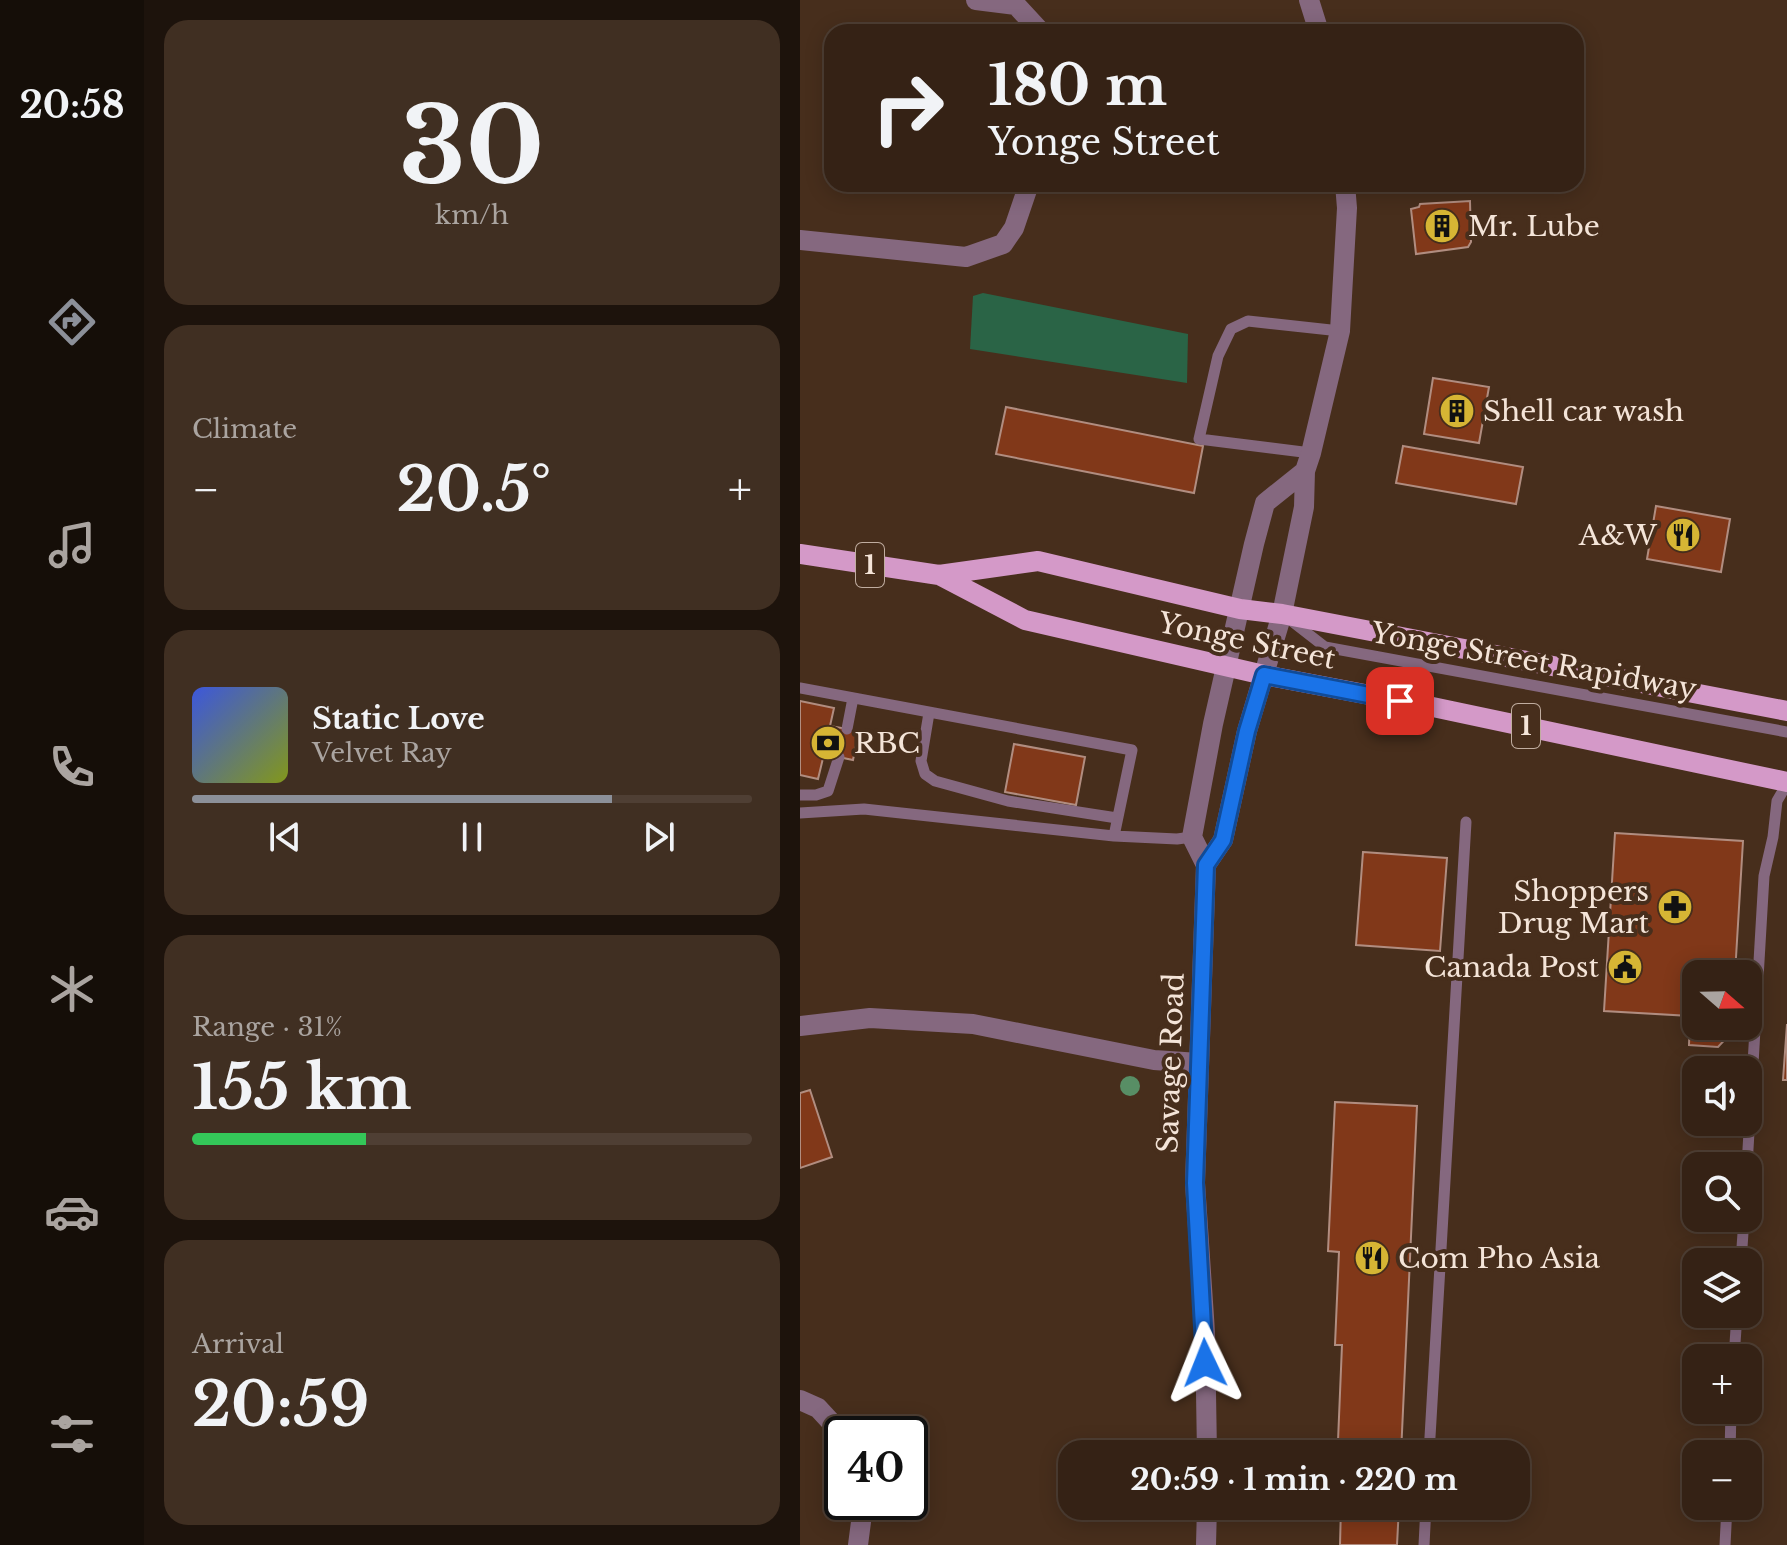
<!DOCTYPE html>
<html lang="en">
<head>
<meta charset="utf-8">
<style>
  body { margin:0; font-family:"Libre Baskerville",serif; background:#402f22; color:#f1f3f6; height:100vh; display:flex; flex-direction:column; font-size:30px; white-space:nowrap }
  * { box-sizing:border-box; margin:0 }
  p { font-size:26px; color:#aaa4a0 }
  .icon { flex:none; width:44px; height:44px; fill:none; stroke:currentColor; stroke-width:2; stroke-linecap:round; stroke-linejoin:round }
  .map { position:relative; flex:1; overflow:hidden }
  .details { display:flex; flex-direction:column; gap:20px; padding:20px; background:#1d130c; width:656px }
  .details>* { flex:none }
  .hud { position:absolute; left:24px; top:24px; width:760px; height:168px; border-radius:24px; box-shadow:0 4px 20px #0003,0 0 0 2px #4f3f34; background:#352215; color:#f1f3f6; overflow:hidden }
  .needle { width:52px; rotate:110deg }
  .tools { position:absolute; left:882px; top:960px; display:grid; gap:16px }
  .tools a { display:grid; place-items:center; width:80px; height:80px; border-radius:16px; background:#352215; box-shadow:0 4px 20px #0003,0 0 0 2px #4f3f34; font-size:40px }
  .speed { position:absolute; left:24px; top:1416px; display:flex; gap:16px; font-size:40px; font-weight:700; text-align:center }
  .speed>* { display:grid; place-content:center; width:104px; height:104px; border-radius:50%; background:#352215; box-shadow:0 4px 20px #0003,0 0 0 2px #4f3f34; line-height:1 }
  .speed .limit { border:4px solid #111; border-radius:12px; background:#fff; color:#111 }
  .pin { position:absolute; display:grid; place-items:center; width:68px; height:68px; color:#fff; margin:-34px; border-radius:16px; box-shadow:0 4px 12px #0006 }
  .me { position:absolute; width:88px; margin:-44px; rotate:358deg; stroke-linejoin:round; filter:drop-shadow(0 0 6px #0008) }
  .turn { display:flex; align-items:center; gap:28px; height:168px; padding:0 32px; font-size:36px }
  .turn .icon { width:104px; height:104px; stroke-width:2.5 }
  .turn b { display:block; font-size:56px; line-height:68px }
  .big { font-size:60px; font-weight:800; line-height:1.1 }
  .details .card { flex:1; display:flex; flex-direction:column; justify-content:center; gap:12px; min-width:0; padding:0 28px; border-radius:24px; background:#402f22 }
  .details .dial { align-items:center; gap:0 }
  .dial b { font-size:104px; line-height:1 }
  .song { display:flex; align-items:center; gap:24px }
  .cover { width:96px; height:96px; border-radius:12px; background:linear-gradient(135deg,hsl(230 70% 55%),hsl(70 70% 35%)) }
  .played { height:8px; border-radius:4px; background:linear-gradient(90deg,#8c9099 75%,#4f3f34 75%) }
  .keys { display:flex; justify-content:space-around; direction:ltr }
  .heat { display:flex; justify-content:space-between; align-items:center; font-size:44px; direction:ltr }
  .charge { height:12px; border-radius:6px; background:linear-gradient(90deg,#34c759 31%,#4f3f34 0) }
  .trip { position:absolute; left:258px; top:1440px; width:472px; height:80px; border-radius:24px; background:#352215; box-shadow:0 4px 20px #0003,0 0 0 2px #4f3f34; font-weight:800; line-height:80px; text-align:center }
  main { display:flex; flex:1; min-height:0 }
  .tabs { display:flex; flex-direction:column; width:144px; justify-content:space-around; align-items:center; background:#150e08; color:#aaa4a0 }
  .tabs .icon { width:56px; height:56px }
  .tabs .current { color:#8c9099 }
  .tabs b { font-size:36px; color:#f1f3f6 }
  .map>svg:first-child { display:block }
</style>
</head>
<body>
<main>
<nav class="tabs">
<b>20:58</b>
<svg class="icon current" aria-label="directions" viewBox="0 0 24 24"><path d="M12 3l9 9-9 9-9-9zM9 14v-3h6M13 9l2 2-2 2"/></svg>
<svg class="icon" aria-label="music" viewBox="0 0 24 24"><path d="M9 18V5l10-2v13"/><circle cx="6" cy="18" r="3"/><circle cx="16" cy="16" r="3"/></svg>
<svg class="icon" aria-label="phone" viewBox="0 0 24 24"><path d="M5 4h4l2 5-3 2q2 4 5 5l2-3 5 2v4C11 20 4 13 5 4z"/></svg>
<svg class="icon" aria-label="climate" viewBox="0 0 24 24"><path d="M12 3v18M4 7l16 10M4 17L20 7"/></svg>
<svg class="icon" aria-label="car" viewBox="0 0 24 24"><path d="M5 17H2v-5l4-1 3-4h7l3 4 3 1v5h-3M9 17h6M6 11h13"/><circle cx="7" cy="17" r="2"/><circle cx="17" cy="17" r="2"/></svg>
<svg class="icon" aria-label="filters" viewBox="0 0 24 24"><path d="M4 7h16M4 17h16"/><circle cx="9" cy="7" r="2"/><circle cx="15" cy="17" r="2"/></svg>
</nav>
<section class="details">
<div class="card dial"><b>30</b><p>km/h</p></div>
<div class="card"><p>Climate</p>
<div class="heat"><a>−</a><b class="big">20.5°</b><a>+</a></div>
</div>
<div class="card">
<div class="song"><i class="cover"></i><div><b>Static Love</b><p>Velvet Ray</p></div></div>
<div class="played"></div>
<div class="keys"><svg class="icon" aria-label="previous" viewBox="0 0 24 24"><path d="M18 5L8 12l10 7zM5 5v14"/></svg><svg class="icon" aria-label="pause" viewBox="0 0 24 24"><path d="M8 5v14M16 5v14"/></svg><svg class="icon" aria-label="next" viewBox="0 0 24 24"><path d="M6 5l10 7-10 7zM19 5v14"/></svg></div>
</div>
<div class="card"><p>Range · 31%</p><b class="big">155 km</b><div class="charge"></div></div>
<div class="card"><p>Arrival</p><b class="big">20:59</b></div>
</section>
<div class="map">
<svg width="987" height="1545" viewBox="0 0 987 1545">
  <rect width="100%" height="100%" fill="#472e1c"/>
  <!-- green -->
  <path fill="#2a6446" d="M183,293L388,334L387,383L170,349L173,296Z"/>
  <!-- building -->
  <path fill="#813819" stroke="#b18d80" stroke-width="2" d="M670,201L671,242L668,247L616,254L611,209L619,207L620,204Z
    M633,378L689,387L679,443L624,434Z
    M206,407L403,446L394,493L196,454Z
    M603,446L723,467L716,504L596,483Z
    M856,506L930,519L921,572L847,559Z
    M0,701L34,708L30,726L59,731L53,760L24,754L18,779L0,775Z
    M214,744L285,757L276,805L205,792Z
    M815,833L943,841L935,974H896V1026H931V1033L918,1047L889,1045L890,1016L804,1011Z
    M563,852L647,858L640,951L556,945Z
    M987,1024V1080H983Z
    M10,1090L32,1157L0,1168V1093Z
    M535,1102L617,1106L601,1454H544V1441H538L542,1345H535L539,1252L528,1251Z
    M541,1506H599L597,1545H540Z"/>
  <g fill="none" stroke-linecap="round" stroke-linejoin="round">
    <!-- service -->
    <path stroke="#85687f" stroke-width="11" d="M511,453L399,439L418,356L431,329L448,321L540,331
      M489,619L525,647L987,732
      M0,688L332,750L314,836L377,839L392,837
      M129,713L121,761L125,774L135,781L208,801L317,818
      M47,729L53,698
      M0,795H16L28,791L39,757
      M0,813L64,809L314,836
      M947,1166L964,876L973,837L977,801L987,784
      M941,1262L944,1218
      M934,1358L937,1314
      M629,1454L666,822
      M930,1454L931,1410
      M624,1545L626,1506
      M925,1545L927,1506"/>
    <!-- minor -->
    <path stroke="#85687f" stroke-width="20" d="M176,0L216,5L241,32
      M0,240L166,257L203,244L214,228L229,184
      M0,1026L70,1018L173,1024L354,1060L399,1063
      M0,1400L18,1408L42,1434
      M58,1545L61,1522V1502"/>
    <!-- tertiary -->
    <path stroke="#85687f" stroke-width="20" d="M509,0L519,32
      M406,865L423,840L447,731L482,614L504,507L505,471L511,453L540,331L547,208L545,184
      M407,1454L405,1332L395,1183L406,865L392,837L413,724L454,544L465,503L505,471
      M406,1545L407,1506"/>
    <!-- primary -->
    <path stroke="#d499c8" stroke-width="20" d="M0,554L139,575L238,561L440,609L482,614L987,711
      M139,575L225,620L464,675L628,706L987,782"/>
  </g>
  <!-- trees -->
  <circle fill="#588e65" cx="330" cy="1086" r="10"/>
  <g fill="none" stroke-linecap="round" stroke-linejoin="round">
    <defs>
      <path id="route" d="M405,1363L395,1183L406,865L423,840L447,731L464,675L600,701"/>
    </defs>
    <!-- route casing -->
    <use href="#route" stroke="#114b97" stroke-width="20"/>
    <!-- route -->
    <use href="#route" stroke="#1a73e8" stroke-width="14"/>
  </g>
  <!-- icons -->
  <defs>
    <symbol id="building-disc" viewBox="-11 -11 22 22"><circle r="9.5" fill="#d6b534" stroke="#472e1c"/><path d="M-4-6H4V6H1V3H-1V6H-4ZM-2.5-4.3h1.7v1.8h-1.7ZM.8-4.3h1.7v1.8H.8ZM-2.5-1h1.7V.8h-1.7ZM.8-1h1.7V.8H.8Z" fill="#111"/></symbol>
    <symbol id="restaurant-disc" viewBox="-11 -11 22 22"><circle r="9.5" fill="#d6b534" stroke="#472e1c"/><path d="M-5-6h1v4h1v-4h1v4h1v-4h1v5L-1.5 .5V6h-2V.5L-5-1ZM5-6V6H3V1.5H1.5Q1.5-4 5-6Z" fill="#111"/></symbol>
    <symbol id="bank-disc" viewBox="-11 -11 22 22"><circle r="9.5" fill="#d6b534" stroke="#472e1c"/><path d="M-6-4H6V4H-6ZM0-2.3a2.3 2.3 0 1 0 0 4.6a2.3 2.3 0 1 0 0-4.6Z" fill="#111"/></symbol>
    <symbol id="pharmacy-disc" viewBox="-11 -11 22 22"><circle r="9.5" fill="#d6b534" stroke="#472e1c"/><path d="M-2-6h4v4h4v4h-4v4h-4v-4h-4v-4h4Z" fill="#111"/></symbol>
    <symbol id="civic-disc" viewBox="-11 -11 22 22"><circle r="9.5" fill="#d6b534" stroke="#472e1c"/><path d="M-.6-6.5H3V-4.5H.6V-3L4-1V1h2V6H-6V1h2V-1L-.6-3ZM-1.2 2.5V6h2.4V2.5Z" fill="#111"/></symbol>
  </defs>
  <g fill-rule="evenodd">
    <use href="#building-disc" x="622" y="206" width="40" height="40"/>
    <use href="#building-disc" x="637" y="391" width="40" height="40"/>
    <use href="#restaurant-disc" x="863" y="515" width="40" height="40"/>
    <use href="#bank-disc" x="8" y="723" width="40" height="40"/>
    <use href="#pharmacy-disc" x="855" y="887" width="40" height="40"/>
    <use href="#civic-disc" x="805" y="947" width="40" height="40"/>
    <use href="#restaurant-disc" x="552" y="1238" width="40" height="40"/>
  </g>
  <g text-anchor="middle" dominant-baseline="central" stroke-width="8" stroke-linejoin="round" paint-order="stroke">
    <!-- shield labels -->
    <g fill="#472e1c" stroke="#c0ada0" stroke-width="2">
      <rect x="56" y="543" width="28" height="44" rx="6"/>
      <rect x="712" y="704" width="28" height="44" rx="6"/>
    </g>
    <g font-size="26" font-weight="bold" fill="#f4e4d8">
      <text x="70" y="565">1</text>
      <text x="726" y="726">1</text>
    </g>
    <!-- poi labels -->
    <g font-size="28" fill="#f4e4d8" stroke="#472e1c" text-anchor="start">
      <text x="668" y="226">Mr. Lube</text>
      <text x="683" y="411">Shell car wash</text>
      <text x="857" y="535" text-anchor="end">A&amp;W</text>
      <text x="54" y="743">RBC</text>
      <text x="849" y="891" text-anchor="end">Shoppers<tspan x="849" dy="32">Drug Mart</tspan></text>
      <text x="799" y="967" text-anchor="end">Canada Post</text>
      <text x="598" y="1258">Com Pho Asia</text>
    </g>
    <!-- street labels -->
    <g font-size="28" fill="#f4e4d8" stroke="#472e1c">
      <text transform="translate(447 641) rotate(12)">Yonge Street</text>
      <text transform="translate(734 661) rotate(10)">Yonge Street Rapidway</text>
      <text transform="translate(371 1063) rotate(-88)">Savage Road</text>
    </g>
  </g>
</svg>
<div class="tools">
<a><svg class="needle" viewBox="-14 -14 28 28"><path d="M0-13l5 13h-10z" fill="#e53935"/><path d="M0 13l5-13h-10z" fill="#aaa4a0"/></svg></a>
<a><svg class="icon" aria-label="sound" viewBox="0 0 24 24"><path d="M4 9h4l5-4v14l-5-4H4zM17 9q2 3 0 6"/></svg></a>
<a><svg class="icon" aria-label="search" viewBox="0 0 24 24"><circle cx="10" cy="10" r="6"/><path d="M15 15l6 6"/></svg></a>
<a><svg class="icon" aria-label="layers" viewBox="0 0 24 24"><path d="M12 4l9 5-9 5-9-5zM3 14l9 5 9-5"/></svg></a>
<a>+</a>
<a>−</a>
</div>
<div class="speed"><div class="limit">40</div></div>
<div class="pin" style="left:600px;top:701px;background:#d93025"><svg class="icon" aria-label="arrive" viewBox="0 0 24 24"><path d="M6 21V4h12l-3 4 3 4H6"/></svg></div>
<svg class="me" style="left:405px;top:1363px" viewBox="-20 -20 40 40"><path d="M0-17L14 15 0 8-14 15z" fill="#1a73e8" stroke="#fff" stroke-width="4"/></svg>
<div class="trip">20:59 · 1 min · 220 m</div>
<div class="hud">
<div class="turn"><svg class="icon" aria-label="right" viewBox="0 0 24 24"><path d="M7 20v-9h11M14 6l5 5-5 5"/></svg><div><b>180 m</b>Yonge Street</div></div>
</div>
</div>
</main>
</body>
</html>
